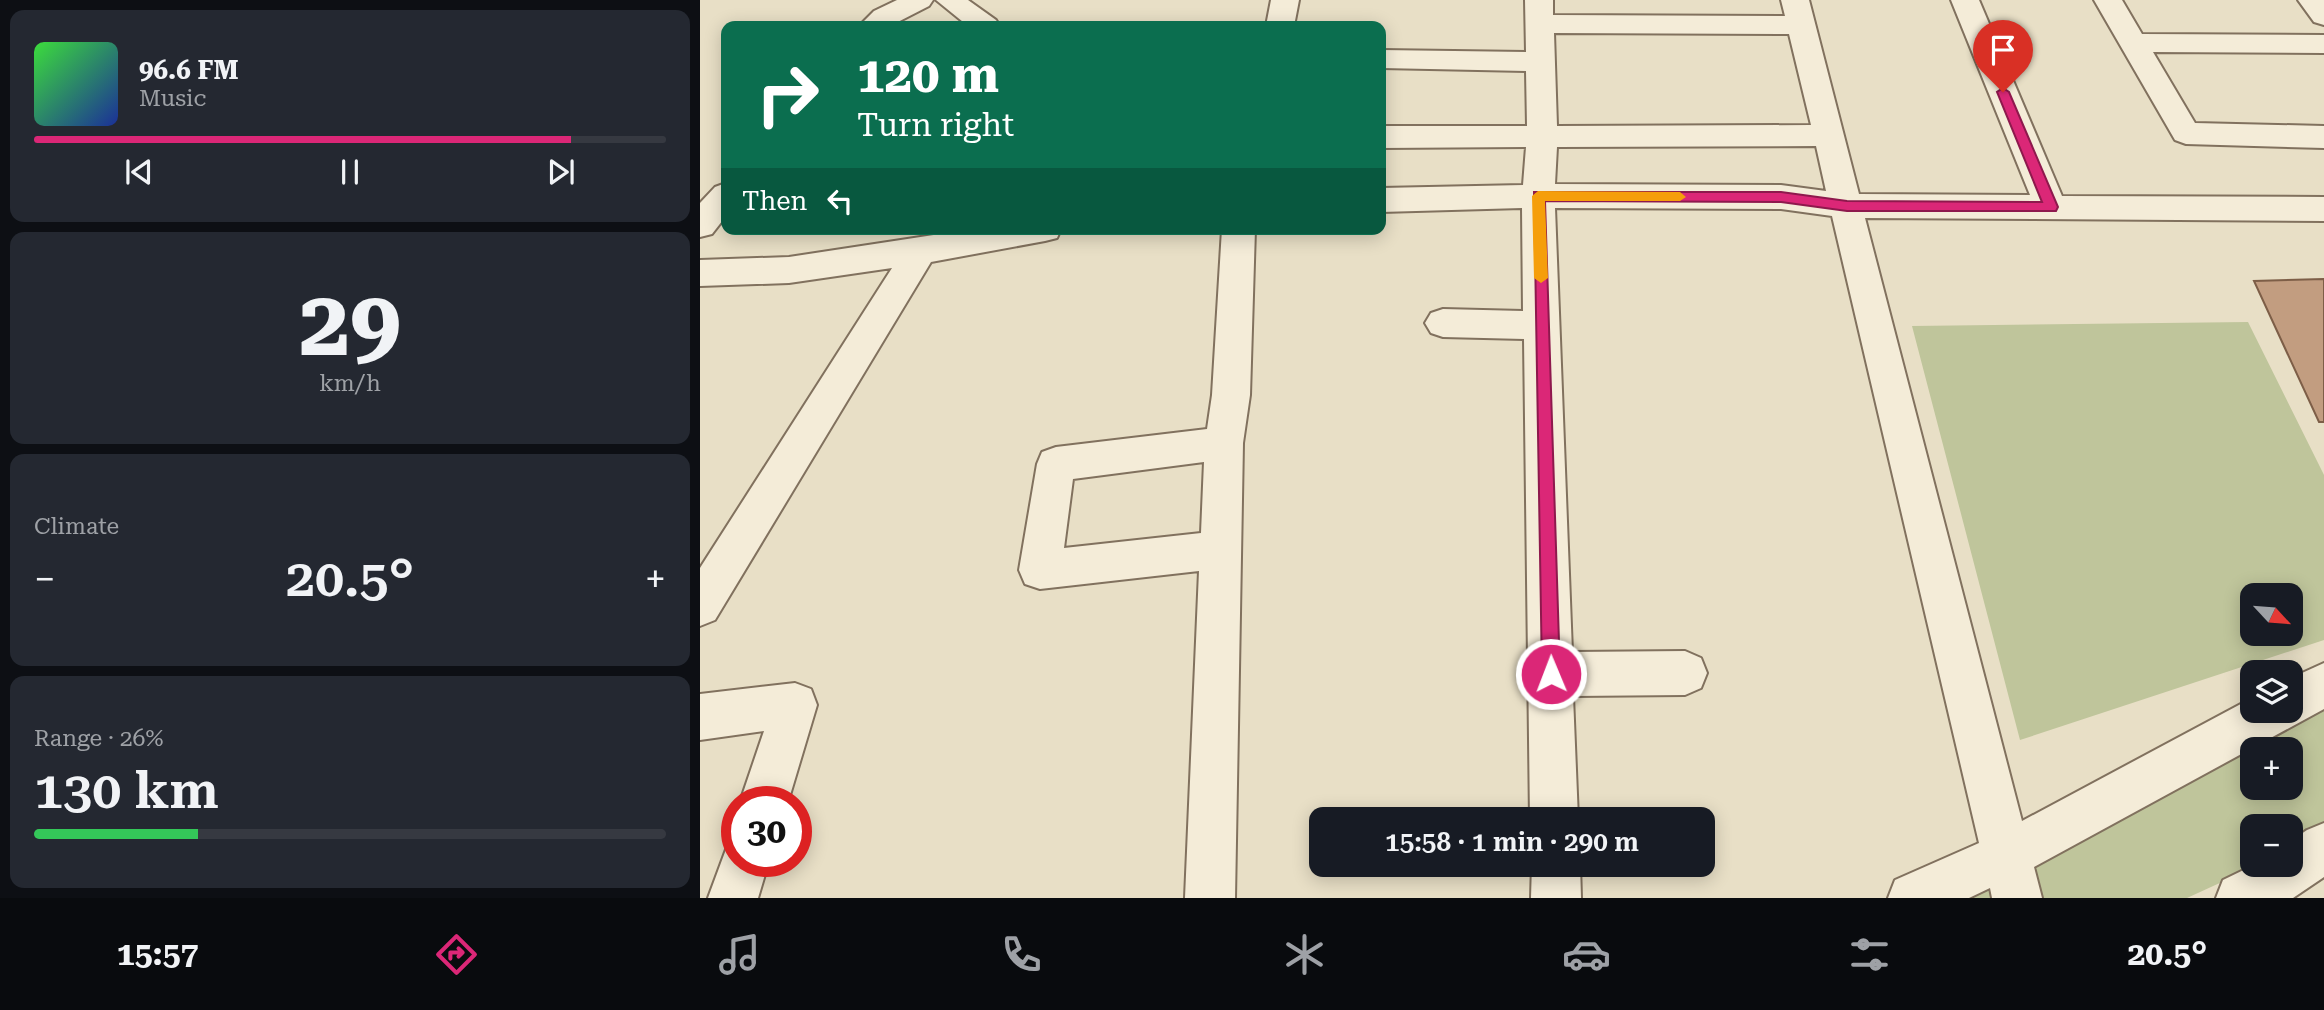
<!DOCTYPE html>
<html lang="en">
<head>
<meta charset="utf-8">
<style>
  body { margin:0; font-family:"Roboto Serif",serif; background:#242831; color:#f1f3f6; height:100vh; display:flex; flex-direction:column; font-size:26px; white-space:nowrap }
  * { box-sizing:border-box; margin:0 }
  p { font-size:23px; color:#9ea1a6 }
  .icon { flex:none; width:38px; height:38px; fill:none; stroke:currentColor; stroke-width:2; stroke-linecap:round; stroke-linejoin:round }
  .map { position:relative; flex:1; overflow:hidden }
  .details { display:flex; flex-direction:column; gap:10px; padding:10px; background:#0d0f14; width:700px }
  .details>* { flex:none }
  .top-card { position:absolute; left:21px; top:21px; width:665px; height:214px; border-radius:14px; box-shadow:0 4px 18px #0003; background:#0b6e4f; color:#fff; overflow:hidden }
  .needle { width:46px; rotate:116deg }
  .fabs { position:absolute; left:1540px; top:583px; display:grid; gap:14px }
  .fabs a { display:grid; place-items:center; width:63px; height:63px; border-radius:14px; background:#171b24; box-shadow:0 4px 18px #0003; font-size:35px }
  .speed { position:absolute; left:21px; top:786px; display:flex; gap:14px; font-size:35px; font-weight:700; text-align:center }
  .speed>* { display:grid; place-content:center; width:91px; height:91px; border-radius:50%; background:#171b24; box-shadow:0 4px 18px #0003; line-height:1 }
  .speed .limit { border:10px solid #d22; background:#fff; color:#111 }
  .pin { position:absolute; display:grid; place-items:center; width:60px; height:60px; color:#fff; margin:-72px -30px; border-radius:50% 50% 50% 0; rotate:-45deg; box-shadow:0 0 7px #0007 }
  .pin .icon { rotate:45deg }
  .me { position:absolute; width:77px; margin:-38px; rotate:359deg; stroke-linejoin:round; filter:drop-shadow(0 0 5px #0008) }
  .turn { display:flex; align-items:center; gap:24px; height:147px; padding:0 21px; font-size:32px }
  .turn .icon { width:91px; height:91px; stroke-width:2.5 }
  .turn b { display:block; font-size:49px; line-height:60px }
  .then { display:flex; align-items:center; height:66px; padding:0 21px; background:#0003; gap:14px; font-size:26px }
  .big { font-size:52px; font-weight:600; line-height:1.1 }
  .details .widget { flex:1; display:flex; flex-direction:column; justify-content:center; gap:10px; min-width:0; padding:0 24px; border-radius:14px; background:#242831 }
  .details .dial { align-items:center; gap:0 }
  .dial b { font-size:91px; line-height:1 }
  .song { display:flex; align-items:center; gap:21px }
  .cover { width:84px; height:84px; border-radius:10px; background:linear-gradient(135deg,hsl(120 70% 55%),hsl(230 70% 35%)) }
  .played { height:7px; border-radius:4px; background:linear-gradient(90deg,#db2777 85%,#363941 85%) }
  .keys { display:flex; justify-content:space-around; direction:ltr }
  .heat { display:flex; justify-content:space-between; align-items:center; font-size:38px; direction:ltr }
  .charge { height:10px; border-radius:5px; background:linear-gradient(90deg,#34c759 26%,#363941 0) }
  .trip { position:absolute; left:609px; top:807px; width:406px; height:70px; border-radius:14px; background:#171b24; box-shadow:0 4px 18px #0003; font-weight:600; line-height:70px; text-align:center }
  .tabs { display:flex; height:112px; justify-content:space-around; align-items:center; background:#090b0e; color:#9ea1a6 }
  .tabs .icon { width:49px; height:49px }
  .tabs .active { color:#db2777 }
  .tabs b { font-size:32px; color:#f1f3f6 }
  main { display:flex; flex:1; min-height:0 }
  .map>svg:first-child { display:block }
</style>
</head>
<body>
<main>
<section class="details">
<div class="widget">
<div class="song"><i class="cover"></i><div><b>96.6 FM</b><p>Music</p></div></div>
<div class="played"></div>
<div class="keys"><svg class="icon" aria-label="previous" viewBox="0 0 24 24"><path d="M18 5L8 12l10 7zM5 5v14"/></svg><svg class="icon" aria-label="pause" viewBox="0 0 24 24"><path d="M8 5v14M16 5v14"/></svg><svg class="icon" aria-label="next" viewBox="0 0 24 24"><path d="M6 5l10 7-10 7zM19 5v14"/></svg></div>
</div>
<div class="widget dial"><b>29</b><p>km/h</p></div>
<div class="widget"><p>Climate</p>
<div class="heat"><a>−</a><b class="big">20.5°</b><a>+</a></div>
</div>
<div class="widget"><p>Range · 26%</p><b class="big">130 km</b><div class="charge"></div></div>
</section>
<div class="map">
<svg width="1624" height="898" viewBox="0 0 1624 898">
  <rect width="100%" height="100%" fill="#e8dfc6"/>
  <!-- green -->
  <path fill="#bfc59b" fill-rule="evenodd" d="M1548,322L1624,475V640L1320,740L1212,326ZM1552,595H1591V634H1552Z
    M1624,702V821L1591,844V826H1552V864L1559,865L1487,898H1220ZM1552,749H1591V788H1552Z"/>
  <!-- building -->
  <path fill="#c29d80" stroke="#7d5e47" stroke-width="2" d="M1624,279V422H1619L1554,281Z"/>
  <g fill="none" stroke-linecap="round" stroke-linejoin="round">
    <defs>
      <path id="minor" d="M197,0H233L229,6L190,26H159L174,11Z
        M236,0H268L296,20L300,26H268Z
        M571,0H599L594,26H566Z
        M825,0H853V15L1085,16L1081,0H1109L1159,194L1330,195L1251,0H1279L1362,196L1624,197V221L1165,218L1322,821L1552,698V710H1591V678L1624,663V709L1334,867L1342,898H1292L1290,888L1269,898H1188L1195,880L1279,843L1132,216L1081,209L855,208L872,652L985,651L1001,658L1007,673L1001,688L985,695L873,696L878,819H830L824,339L743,337L731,333L725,323L731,313L743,309L823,311L822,208L681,212V188L823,185L826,147L681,148V126H827L826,71L681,68V50L826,52ZM854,33L1089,34L1111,125L857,126ZM1116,146L1126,191L1081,185L855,184L857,147Z
        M1394,0H1422L1442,34L1624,35V53L1453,52L1495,123L1624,126V148L1486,144L1475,140Z
        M1598,0H1624V25L1614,22Z
        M26,183V216L12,234L0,237V203L15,187Z
        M273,229H361L357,238L345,241L231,262L15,620L0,626V568L192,268L89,283L0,286V260L89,257Z
        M522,229H555L550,395L543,443L535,898H485L499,571L340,589L325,584L319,570L337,464L342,452L356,447L507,429L512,395ZM504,462L501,533L364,548L373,479Z
        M95,683L111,689L117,705L88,802H40L64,731L0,740V694Z
        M1624,823V877L1593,898H1516L1523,880L1556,864H1591V841L1607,830Z
        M37,840V861H69L58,898H8L28,844Z
        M832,864H880L881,898H831Z"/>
    </defs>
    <!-- minor casing -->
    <use href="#minor" stroke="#81715e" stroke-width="4"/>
    <!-- minor -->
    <use href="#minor" fill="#f4ecd8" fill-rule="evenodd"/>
  </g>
  <!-- route -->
  <path fill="#db2777" stroke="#8e194d" stroke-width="2" d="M1303,88L1309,92L1358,207L1356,211H1147L1081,202L845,201L860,674L857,681L851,683L844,681L842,674L834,192H1081L1147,201L1342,202L1297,92Z"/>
  <!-- slow -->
  <path fill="#f59e0b" d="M838,191L980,192L986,197L980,201H845L848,278L841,283L834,278L832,196Z"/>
</svg>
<div class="fabs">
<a><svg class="needle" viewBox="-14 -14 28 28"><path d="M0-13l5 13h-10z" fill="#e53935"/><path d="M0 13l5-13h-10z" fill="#9ea1a6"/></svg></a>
<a><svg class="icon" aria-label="layers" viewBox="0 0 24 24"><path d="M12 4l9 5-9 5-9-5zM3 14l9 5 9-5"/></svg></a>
<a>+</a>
<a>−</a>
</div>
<div class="speed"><div class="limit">30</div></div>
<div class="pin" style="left:1303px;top:92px;background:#d93025"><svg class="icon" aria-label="arrive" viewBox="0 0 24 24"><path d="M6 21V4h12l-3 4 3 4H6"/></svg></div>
<svg class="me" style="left:851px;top:674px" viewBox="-20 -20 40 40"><circle r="17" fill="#db2777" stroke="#fff" stroke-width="3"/><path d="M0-11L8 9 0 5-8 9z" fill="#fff"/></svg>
<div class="trip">15:58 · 1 min · 290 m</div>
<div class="top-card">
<div class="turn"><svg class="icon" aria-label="right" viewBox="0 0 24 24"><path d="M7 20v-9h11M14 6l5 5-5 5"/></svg><div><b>120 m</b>Turn right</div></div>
<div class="then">Then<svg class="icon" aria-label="left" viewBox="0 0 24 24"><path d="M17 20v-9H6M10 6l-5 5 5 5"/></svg></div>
</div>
</div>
</main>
<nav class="tabs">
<b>15:57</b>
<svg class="icon active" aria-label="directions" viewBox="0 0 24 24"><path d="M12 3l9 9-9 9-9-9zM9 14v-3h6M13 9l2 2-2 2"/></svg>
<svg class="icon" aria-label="music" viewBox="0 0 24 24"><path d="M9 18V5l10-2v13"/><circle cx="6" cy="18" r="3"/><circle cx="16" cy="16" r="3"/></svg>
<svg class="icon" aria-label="phone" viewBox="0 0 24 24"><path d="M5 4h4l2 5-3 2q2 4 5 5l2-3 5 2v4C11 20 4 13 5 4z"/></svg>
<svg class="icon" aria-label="climate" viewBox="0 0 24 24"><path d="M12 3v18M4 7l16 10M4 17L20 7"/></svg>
<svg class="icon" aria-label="car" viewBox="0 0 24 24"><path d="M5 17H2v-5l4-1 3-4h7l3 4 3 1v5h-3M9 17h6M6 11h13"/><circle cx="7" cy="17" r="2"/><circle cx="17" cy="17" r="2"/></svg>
<svg class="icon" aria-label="filters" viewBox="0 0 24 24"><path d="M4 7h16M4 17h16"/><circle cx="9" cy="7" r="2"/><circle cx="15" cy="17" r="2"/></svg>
<b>20.5°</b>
</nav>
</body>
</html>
